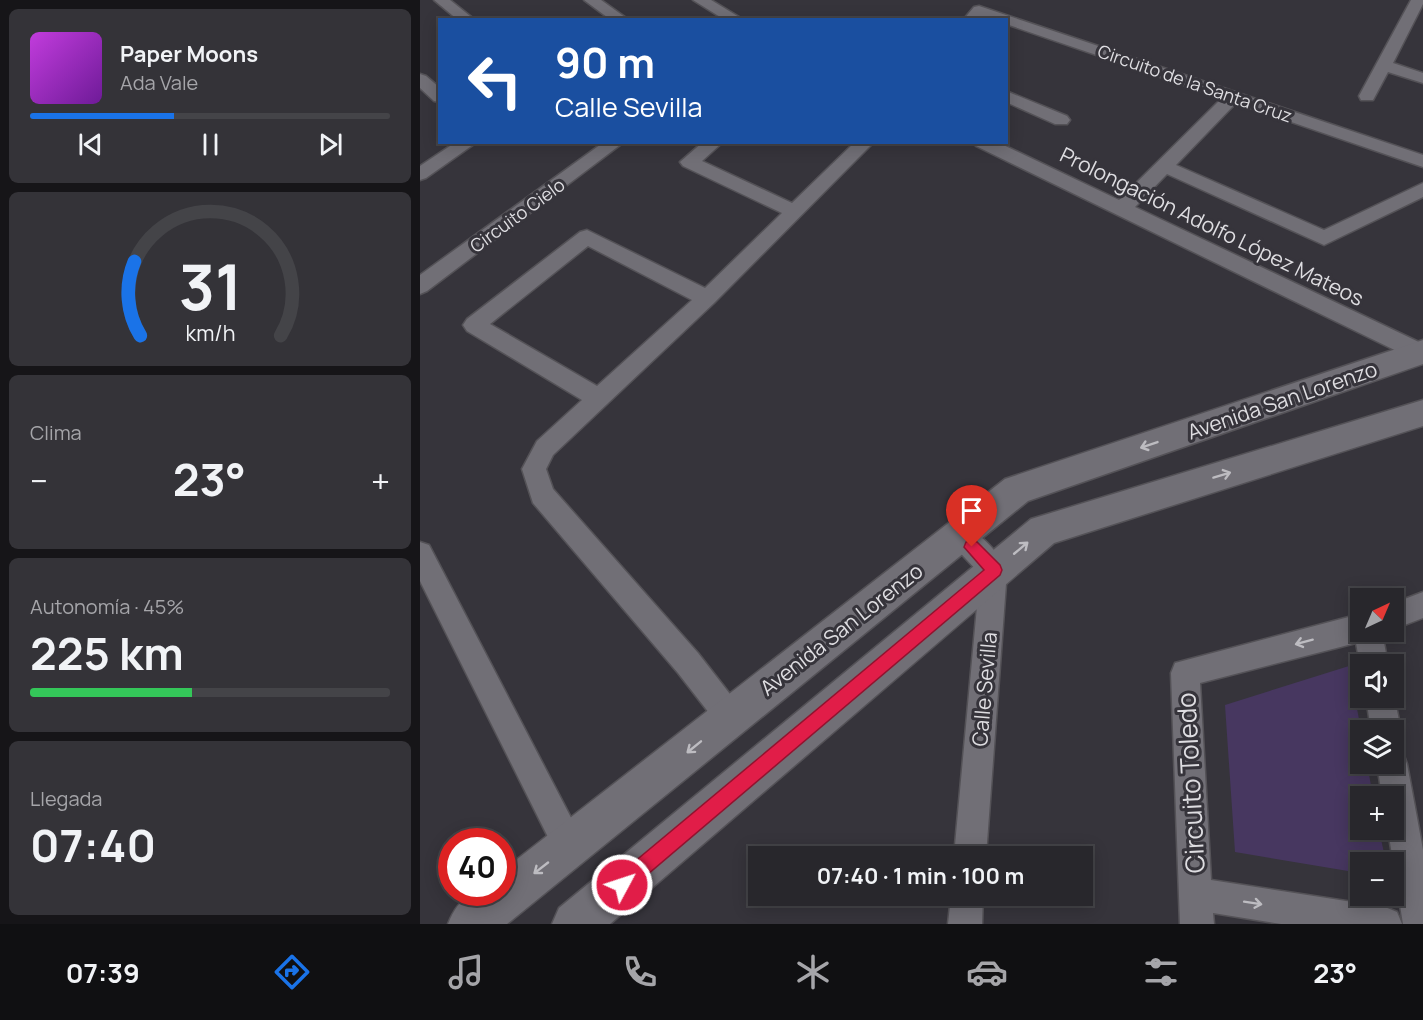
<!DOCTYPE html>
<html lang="es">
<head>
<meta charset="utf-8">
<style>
  body { margin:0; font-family:Manrope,sans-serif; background:#343338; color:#f1f3f6; height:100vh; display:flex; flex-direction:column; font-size:22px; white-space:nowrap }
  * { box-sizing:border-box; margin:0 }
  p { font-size:20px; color:#a5a5a9 }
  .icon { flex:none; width:33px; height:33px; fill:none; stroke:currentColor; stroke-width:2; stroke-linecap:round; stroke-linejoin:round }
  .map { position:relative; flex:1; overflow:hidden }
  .panel { display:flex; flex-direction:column; gap:9px; padding:9px; background:#161518; width:420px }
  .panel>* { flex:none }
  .top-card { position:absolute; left:18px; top:18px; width:570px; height:126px; border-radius:0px; box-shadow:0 3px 15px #0003,0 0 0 2px #444448; background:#1a4fa0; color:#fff; overflow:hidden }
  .needle { width:39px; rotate:44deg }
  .fabs { position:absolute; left:930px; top:588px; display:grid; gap:12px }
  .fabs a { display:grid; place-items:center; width:54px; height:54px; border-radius:0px; background:#28272c; box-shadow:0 3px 15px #0003,0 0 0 2px #444448; font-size:30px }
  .speed { position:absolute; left:18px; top:828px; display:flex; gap:12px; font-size:30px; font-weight:700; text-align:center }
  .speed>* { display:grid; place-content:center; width:78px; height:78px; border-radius:50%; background:#28272c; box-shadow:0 3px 15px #0003,0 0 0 2px #444448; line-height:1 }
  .speed .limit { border:9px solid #d22; background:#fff; color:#111 }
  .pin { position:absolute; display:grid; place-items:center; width:51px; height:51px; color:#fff; margin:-62px -26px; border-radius:50% 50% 50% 0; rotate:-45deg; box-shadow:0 0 6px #0007 }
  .pin .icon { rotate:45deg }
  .me { position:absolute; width:66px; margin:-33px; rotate:50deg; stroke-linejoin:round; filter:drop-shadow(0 0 4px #0008) }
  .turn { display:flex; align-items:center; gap:21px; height:126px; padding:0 18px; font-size:27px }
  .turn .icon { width:78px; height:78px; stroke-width:2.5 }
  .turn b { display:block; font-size:42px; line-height:51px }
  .big { font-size:45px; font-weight:700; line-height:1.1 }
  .panel .widget { flex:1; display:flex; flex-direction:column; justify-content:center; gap:9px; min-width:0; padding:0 21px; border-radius:9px; background:#343338 }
  .panel .dial { align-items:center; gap:0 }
  .dial svg { height:156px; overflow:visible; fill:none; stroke:#444448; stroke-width:7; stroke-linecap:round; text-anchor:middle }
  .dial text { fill:#f1f3f6; stroke:none }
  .song { display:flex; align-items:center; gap:18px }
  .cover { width:72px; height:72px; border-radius:9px; background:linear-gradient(135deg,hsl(290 70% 55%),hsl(280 70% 35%)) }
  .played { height:6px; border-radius:3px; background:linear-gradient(90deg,#1a73e8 40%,#444448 40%) }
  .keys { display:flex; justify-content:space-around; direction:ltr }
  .heat { display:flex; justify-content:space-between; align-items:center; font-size:33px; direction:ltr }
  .charge { height:9px; border-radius:4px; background:linear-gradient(90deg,#34c759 45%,#444448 0) }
  .trip { position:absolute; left:328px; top:846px; width:345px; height:60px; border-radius:0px; background:#28272c; box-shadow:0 3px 15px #0003,0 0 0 2px #444448; font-weight:700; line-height:60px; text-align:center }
  .tab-bar { display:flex; height:96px; justify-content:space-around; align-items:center; background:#101012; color:#a5a5a9 }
  .tab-bar .icon { width:42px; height:42px }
  .tab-bar .selected { color:#1a73e8 }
  .tab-bar b { font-size:27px; color:#f1f3f6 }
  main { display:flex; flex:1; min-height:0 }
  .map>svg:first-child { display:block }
</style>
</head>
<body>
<main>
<section class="panel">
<div class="widget">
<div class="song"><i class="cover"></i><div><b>Paper Moons</b><p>Ada Vale</p></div></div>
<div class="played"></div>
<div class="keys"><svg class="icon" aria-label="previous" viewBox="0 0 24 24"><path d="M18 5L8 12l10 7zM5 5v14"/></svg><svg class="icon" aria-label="pause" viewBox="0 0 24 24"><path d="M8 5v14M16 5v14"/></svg><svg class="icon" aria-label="next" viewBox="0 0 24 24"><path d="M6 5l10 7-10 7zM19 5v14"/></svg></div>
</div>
<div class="widget dial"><svg viewBox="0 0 100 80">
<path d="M14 69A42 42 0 1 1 86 69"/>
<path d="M14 69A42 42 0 0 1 11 31" stroke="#1a73e8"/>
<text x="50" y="56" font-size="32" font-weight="700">31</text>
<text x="50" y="72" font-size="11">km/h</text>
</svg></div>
<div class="widget"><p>Clima</p>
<div class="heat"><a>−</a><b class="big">23°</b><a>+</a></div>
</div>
<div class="widget"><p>Autonomía · 45%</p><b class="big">225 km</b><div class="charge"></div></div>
<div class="widget"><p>Llegada</p><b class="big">07:40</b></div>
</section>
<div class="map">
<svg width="1003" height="924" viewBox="0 0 1003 924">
  <rect width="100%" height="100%" fill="#36343b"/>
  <!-- green -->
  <path fill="#473760" d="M929,666L941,730L940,764H947L953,796H940V830H959L966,862H940V873L815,852L805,705Z"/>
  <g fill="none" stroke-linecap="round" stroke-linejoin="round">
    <defs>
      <path id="street" d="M14,0H30L55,20H38Z
        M164,0H181L209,20H191Z
        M273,0H291L324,20H305Z
        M991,0H1003V4L973,63L1003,73V83L968,72L953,100H941L939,96Z
        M559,6L1003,155V167L816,103L756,165L904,230L1003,183V197L904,245L747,174L715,207L1003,344V361L993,359L556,146L554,142H577L699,200L802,98L586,24V20H572L562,16L559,20H543L554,7Z
        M0,74L6,76L20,88V102L14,101L0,88Z
        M586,91L647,116L650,120L647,124H635L586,102Z
        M36,142H57L6,178L0,180V166Z
        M184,142H204L7,291L0,294V275Z
        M283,142H303L282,161L372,203L435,142H454L294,303L133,455L126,469L133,489L278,653L320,707L325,717L320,727L310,732L300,727L258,673L113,503L102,469L117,441L162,400L47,331L43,325L47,319L160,232L167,230L285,288L362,213L263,166L260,162ZM168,246L272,300L177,386L70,324Z
        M540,523C557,530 580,553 587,570L566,856H534L560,574L531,543L527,535L531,527Z
        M0,542L9,545L160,835L165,846L160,857L149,862L138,857L0,581Z
        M1003,592V618L974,629V603Z
        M940,614V632H962L968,664L940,665L936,643L780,683L791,880L965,907L977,912L982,924H861L793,913L794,924H760L751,673L755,663Z
        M974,696L981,730L976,740L974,742V730H951L946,698Z
        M974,750L983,753L987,764L1003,850V924H983L968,830H974V796H962L957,764H974Z
        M531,896H563L562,924H528Z"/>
      <path id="secondary" d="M1003,340V364L608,501L87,924H28C40,894 53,892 82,892V871L585,479Z
        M1003,400V426L634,543L190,924H132L139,908L611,519Z"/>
    </defs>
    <!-- street casing -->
    <use href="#street" stroke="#545257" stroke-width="3"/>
    <!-- secondary casing -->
    <use href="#secondary" stroke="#545257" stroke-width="3"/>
    <!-- street -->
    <use href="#street" fill="#716f76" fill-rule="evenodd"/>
    <!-- secondary -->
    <use href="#secondary" fill="#716f76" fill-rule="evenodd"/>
  </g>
  <!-- one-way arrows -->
  <defs><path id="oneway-shaft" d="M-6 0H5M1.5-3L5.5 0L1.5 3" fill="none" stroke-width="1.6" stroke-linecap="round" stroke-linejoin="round" transform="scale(1.5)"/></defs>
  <g stroke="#bdbcc1">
    <use href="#oneway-shaft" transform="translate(729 445) rotate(161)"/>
    <use href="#oneway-shaft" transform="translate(802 475) rotate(-17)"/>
    <use href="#oneway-shaft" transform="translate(601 548) rotate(-40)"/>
    <use href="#oneway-shaft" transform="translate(884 642) rotate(165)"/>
    <use href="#oneway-shaft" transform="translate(274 747) rotate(141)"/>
    <use href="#oneway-shaft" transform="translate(121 868) rotate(142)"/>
    <use href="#oneway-shaft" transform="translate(833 903) rotate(9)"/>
  </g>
  <!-- route -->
  <path fill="#e11d48" stroke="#92132f" stroke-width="1.5" d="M552,540L557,542L580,565L582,570L580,575L208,891L202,894L195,891L192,885L195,878L564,570L544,547L546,542Z"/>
  <g text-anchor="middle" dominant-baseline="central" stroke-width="6" stroke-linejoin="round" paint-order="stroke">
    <!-- far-street labels -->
    <g font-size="18" fill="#dedde1" stroke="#36343b">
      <text transform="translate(775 83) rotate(19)">Circuito de la Santa Cruz</text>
      <text transform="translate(97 215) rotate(-36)">Circuito Cielo</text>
    </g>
    <!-- street labels -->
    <g font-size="21" fill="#dedde1" stroke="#36343b">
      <text transform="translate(792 226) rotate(26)">Prolongación Adolfo López Mateos</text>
      <text transform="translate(862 400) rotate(-19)">Avenida San Lorenzo</text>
      <text transform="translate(421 629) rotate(-38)">Avenida San Lorenzo</text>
      <text transform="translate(564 689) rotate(-85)">Calle Sevilla</text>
    </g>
    <!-- near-street labels -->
    <g font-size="26" fill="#dedde1" stroke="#36343b">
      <text transform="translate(770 783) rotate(-93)">Circuito Toledo</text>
    </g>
  </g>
</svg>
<div class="fabs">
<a><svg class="needle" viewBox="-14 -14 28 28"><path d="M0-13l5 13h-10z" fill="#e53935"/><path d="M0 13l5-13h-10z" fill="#a5a5a9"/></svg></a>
<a><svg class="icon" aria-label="sound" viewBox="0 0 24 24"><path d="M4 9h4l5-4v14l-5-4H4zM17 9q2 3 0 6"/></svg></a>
<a><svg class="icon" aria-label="layers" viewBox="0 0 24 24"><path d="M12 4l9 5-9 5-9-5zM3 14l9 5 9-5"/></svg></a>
<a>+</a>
<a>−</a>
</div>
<div class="speed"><div class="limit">40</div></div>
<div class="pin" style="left:552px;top:547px;background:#d93025"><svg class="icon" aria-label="arrive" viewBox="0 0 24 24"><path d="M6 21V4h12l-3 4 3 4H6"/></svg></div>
<svg class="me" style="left:202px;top:885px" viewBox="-20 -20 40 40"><circle r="17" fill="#e11d48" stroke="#fff" stroke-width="3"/><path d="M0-11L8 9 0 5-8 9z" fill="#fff"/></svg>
<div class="trip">07:40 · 1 min · 100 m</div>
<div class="top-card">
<div class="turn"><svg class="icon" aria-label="left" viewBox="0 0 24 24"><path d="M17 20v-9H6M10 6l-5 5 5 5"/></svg><div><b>90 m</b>Calle Sevilla</div></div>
</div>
</div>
</main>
<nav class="tab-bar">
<b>07:39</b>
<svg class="icon selected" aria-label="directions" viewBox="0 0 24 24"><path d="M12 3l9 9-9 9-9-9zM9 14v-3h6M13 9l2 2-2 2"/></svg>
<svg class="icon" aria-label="music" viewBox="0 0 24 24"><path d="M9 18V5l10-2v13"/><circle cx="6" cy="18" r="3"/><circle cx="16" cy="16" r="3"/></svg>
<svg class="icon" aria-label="phone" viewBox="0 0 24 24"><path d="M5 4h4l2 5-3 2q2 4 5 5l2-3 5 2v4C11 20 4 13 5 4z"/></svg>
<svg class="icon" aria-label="climate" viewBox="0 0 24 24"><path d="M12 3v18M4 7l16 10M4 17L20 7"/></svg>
<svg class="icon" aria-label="car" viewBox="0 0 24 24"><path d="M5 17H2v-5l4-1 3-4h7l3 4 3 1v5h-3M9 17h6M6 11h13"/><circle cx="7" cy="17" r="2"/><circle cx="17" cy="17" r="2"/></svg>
<svg class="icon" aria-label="filters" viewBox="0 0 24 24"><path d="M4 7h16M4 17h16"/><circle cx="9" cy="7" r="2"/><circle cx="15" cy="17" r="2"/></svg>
<b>23°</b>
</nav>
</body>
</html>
